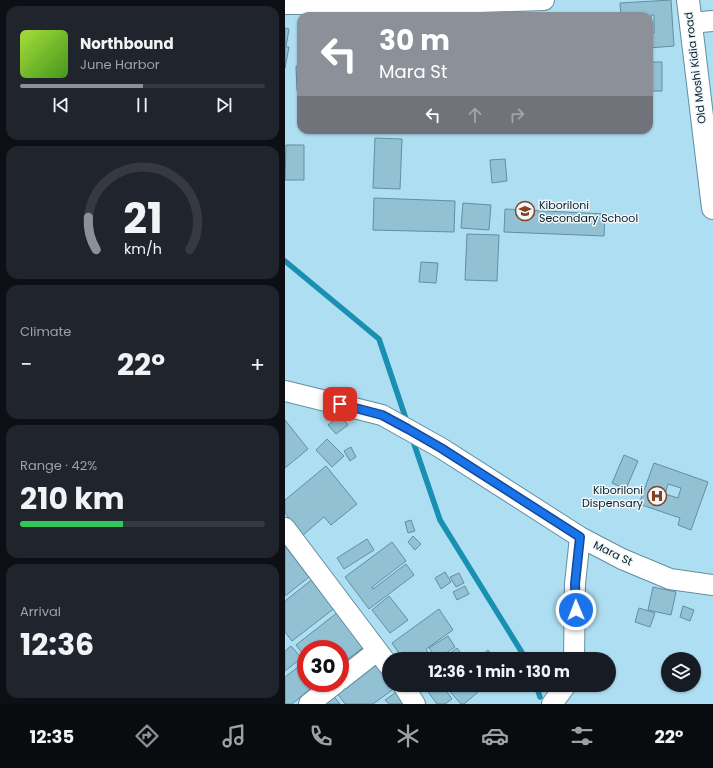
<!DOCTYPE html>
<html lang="en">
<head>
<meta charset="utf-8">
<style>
  body { margin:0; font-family:Poppins,sans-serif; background:#20242c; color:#f1f3f6; height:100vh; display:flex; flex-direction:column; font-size:15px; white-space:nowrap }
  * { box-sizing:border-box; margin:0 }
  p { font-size:13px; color:#9ea1a6 }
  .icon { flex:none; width:22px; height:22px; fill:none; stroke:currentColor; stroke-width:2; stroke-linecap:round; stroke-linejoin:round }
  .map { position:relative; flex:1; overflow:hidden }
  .panel { display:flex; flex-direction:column; gap:6px; padding:6px; background:#0d0f14; width:285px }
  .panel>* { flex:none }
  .top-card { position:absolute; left:12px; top:12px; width:356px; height:122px; border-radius:12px; box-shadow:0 1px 3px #0004; background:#8c9099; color:#fff; overflow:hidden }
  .controls { position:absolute; left:376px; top:652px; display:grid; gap:8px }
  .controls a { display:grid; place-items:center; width:40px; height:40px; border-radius:50%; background:#171b24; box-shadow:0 1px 3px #0004; font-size:20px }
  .speed { position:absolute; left:12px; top:640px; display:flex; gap:8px; font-size:20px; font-weight:700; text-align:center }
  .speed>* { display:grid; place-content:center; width:52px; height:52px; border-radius:50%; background:#171b24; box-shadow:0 1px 3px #0004; line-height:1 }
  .speed .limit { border:6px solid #d22; background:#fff; color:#111 }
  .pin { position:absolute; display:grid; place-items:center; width:34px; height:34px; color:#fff; margin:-17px; border-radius:8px; box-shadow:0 2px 6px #0006 }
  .me { position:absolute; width:44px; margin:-22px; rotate:359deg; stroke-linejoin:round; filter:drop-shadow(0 0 3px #0008) }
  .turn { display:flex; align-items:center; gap:14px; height:84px; padding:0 16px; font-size:18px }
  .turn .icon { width:52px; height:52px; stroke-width:2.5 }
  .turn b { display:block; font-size:28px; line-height:34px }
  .lanes { display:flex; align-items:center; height:38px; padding:0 16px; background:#0003; justify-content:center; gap:20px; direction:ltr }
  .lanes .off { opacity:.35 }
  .big { font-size:30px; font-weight:700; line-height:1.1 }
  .panel .tile { flex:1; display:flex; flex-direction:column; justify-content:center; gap:6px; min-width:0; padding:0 14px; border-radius:12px; background:#20242c }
  .panel .dial { align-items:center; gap:0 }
  .dial svg { height:104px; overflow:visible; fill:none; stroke:#363941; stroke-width:7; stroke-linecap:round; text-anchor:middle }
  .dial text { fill:#f1f3f6; stroke:none }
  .song { display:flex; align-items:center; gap:12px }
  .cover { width:48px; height:48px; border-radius:6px; background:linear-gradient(135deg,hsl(80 70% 55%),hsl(100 70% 35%)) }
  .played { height:4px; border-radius:2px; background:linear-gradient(90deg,#8c9099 50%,#363941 50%) }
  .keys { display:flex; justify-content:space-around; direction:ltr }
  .heat { display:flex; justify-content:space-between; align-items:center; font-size:22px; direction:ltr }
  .charge { height:6px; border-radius:3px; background:linear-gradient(90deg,#34c759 42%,#363941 0) }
  .trip { position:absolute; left:97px; top:652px; width:234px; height:40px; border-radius:20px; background:#171b24; box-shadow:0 1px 3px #0004; font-weight:700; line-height:40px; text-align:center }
  .tab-bar { display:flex; height:64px; justify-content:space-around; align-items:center; background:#090b0e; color:#9ea1a6 }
  .tab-bar .icon { width:28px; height:28px }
  .tab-bar .selected { color:#8c9099 }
  .tab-bar b { font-size:18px; color:#f1f3f6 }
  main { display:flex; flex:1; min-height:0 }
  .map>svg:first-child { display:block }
</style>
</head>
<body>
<main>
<section class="panel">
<div class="tile">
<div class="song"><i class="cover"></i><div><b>Northbound</b><p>June Harbor</p></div></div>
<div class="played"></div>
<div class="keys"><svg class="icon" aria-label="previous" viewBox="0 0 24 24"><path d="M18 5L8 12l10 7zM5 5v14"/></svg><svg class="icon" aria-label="pause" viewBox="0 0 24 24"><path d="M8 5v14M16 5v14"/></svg><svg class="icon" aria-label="next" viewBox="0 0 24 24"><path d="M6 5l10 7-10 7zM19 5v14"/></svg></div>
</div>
<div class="tile dial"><svg viewBox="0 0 100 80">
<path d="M14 69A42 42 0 1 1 86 69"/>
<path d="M14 69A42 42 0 0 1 8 44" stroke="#8c9099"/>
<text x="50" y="56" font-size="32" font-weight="700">21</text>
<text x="50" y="72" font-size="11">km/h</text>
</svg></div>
<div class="tile"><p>Climate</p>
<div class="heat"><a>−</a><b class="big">22°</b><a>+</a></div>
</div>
<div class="tile"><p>Range · 42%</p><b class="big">210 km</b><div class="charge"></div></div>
<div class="tile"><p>Arrival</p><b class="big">12:36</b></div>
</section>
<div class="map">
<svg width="428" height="704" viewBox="0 0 428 704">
  <rect width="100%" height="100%" fill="#aedef2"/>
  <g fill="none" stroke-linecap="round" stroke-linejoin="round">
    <!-- stream -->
    <path stroke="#198fb2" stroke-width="5.5" d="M0,261L94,339L122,422
      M127,438L155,520L241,659
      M251,685L255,697"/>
  </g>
  <!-- building -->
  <path fill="#92c1d4" stroke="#628fa1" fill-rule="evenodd" d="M386,0L389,46L364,48V33H369V15H366L367,24H364V16H336L335,3Z
    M0,28L4,29L1,47H4L0,68Z
    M364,62H377V91H364Z
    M11,66H16V91H12Z
    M90,138L117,139L115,189L88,188Z
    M1,145H19V180H0Z
    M220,159L222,181L207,183L205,160Z
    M89,198L170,201L169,232L88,230Z
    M178,203L206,205L204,230L176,228Z
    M220,209L320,214L319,236L219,232Z
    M182,234L214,235L212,281L180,280Z
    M136,262L153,263L151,283L134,282Z
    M55,415L63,425L51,434L43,425Z
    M0,420L23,449L0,468Z
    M42,439L59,456L47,467L31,450Z
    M66,447L71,457L65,461L59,451Z
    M339,455L353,461L341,489L327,483Z
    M369,463L423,482L406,530L393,525L395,518L354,504ZM383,484L396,488L393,498L380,494Z
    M41,466L72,504L46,525L39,517L18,535L0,513V500Z
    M126,520L130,531L123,533L120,522Z
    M128,536L136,544L130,550L123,542Z
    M82,539L89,550L59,569L52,558Z
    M107,542L121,561L87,587L88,589L121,564L129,575L84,609L60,577Z
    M0,546L24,577L0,596Z
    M160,572L166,582L156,589L150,578Z
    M174,573L179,583L171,587L165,577Z
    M29,578L51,607L7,641L0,632V601Z
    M180,586L184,594L172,600L168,592Z
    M368,587L391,592L386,615L363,610Z
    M104,596L123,620L105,633L87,610Z
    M398,606L409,610L405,621L395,617Z
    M354,608L370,613L365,627L350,622Z
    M154,609L168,630L141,649L147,659H118L107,643Z
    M53,612L80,646L55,665V649H21V658L11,645Z
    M163,636L170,647L152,659L144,648Z
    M6,646L21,663V683H32L7,704H0V677L17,664L14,660L0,671V651Z
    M172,648L180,659H157Z
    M203,650L210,658L208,659H192Z
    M88,660L104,680V685H108L110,688L88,704H60L50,690Z
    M138,685H157L167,699L160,704H152Z
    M197,685L199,687L179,704H176L160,686Z
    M114,690L125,704H104L100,700Z
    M46,693L55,704H39Z"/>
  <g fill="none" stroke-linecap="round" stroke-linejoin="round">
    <defs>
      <path id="minor" d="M0,4H135L259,0
        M405,23L428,21
        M0,391L97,415L156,448L295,537L337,559L385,579L428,585
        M0,528L104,666
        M289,659L290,584L295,537
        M55,680L92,651
        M118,685L130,704
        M24,704L51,683
        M267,704L281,685"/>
      <path id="tertiary" d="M403,0L428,208"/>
    </defs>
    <!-- minor casing -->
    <use href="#minor" stroke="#628fa1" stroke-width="22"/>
    <!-- tertiary casing -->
    <use href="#tertiary" stroke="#628fa1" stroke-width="24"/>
    <!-- minor -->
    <use href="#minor" stroke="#fff" stroke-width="20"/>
    <!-- tertiary -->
    <use href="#tertiary" stroke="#fff" stroke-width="22"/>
  </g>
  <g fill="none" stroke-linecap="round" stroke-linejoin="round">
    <defs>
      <path id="route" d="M55,404L97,415L123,429L156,448L295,537L290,584L291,610"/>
    </defs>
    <!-- route casing -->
    <use href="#route" stroke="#114b97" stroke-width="10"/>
    <!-- route -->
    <use href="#route" stroke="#1a73e8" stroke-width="7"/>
  </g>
  <!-- icons -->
  <defs>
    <symbol id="school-ring" viewBox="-11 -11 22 22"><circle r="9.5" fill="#eff8fc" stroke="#87401d" stroke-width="1.5"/><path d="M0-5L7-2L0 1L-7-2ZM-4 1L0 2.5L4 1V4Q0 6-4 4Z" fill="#87401d"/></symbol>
    <symbol id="hospital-ring" viewBox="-11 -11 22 22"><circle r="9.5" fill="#eff8fc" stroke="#87401d" stroke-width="1.5"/><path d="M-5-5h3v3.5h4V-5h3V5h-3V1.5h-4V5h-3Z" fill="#87401d"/></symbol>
  </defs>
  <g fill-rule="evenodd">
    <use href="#school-ring" x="229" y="200" width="22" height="22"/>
    <use href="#hospital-ring" x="361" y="485" width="22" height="22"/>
  </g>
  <g text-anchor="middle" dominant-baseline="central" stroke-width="3" stroke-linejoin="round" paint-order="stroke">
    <!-- street labels -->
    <g font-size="11" fill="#091b22" stroke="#eff8fc">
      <text transform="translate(410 68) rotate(-97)">Old Moshi Kidia road</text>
      <text transform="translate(328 553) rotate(26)">Mara St</text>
    </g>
    <!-- poi labels -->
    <g font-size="11" fill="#091b22" stroke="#eff8fc" text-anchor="start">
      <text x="254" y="205">Kiboriloni<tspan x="254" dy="13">Secondary School</tspan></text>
      <text x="358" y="490" text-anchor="end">Kiboriloni<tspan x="358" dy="13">Dispensary</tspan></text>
    </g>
  </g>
</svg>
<div class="controls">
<a><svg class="icon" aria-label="layers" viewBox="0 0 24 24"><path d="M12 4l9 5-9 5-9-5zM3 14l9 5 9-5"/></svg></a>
</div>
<div class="speed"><div class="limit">30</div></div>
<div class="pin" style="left:55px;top:404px;background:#d93025"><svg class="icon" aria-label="arrive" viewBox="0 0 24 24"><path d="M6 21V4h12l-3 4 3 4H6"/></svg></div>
<svg class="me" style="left:291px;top:610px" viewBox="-20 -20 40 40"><circle r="17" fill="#1a73e8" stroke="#fff" stroke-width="3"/><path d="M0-11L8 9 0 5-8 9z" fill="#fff"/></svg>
<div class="trip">12:36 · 1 min · 130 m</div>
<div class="top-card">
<div class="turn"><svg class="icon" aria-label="left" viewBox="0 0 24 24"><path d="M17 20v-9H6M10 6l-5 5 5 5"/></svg><div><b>30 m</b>Mara St</div></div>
<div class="lanes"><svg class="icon" aria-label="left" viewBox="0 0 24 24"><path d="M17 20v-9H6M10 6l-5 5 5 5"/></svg><svg class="icon off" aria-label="ahead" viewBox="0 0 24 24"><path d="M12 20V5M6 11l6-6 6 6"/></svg><svg class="icon off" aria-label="right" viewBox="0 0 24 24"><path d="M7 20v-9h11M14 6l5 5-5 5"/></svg></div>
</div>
</div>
</main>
<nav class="tab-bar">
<b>12:35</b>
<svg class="icon selected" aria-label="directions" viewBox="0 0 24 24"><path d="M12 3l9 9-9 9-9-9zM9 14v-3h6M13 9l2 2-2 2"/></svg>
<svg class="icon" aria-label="music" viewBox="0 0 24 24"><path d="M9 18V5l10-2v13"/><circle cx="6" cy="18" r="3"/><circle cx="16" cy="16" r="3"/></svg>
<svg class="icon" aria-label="phone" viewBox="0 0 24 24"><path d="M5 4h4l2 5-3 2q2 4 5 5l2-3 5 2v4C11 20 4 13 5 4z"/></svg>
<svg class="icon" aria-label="climate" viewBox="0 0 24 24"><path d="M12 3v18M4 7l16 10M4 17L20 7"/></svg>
<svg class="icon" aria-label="car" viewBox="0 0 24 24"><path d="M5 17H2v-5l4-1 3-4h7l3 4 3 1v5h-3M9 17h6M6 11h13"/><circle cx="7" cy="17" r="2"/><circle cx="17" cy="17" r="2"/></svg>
<svg class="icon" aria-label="filters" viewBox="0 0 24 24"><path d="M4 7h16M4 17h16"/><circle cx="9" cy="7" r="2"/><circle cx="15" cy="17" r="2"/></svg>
<b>22°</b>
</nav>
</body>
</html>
